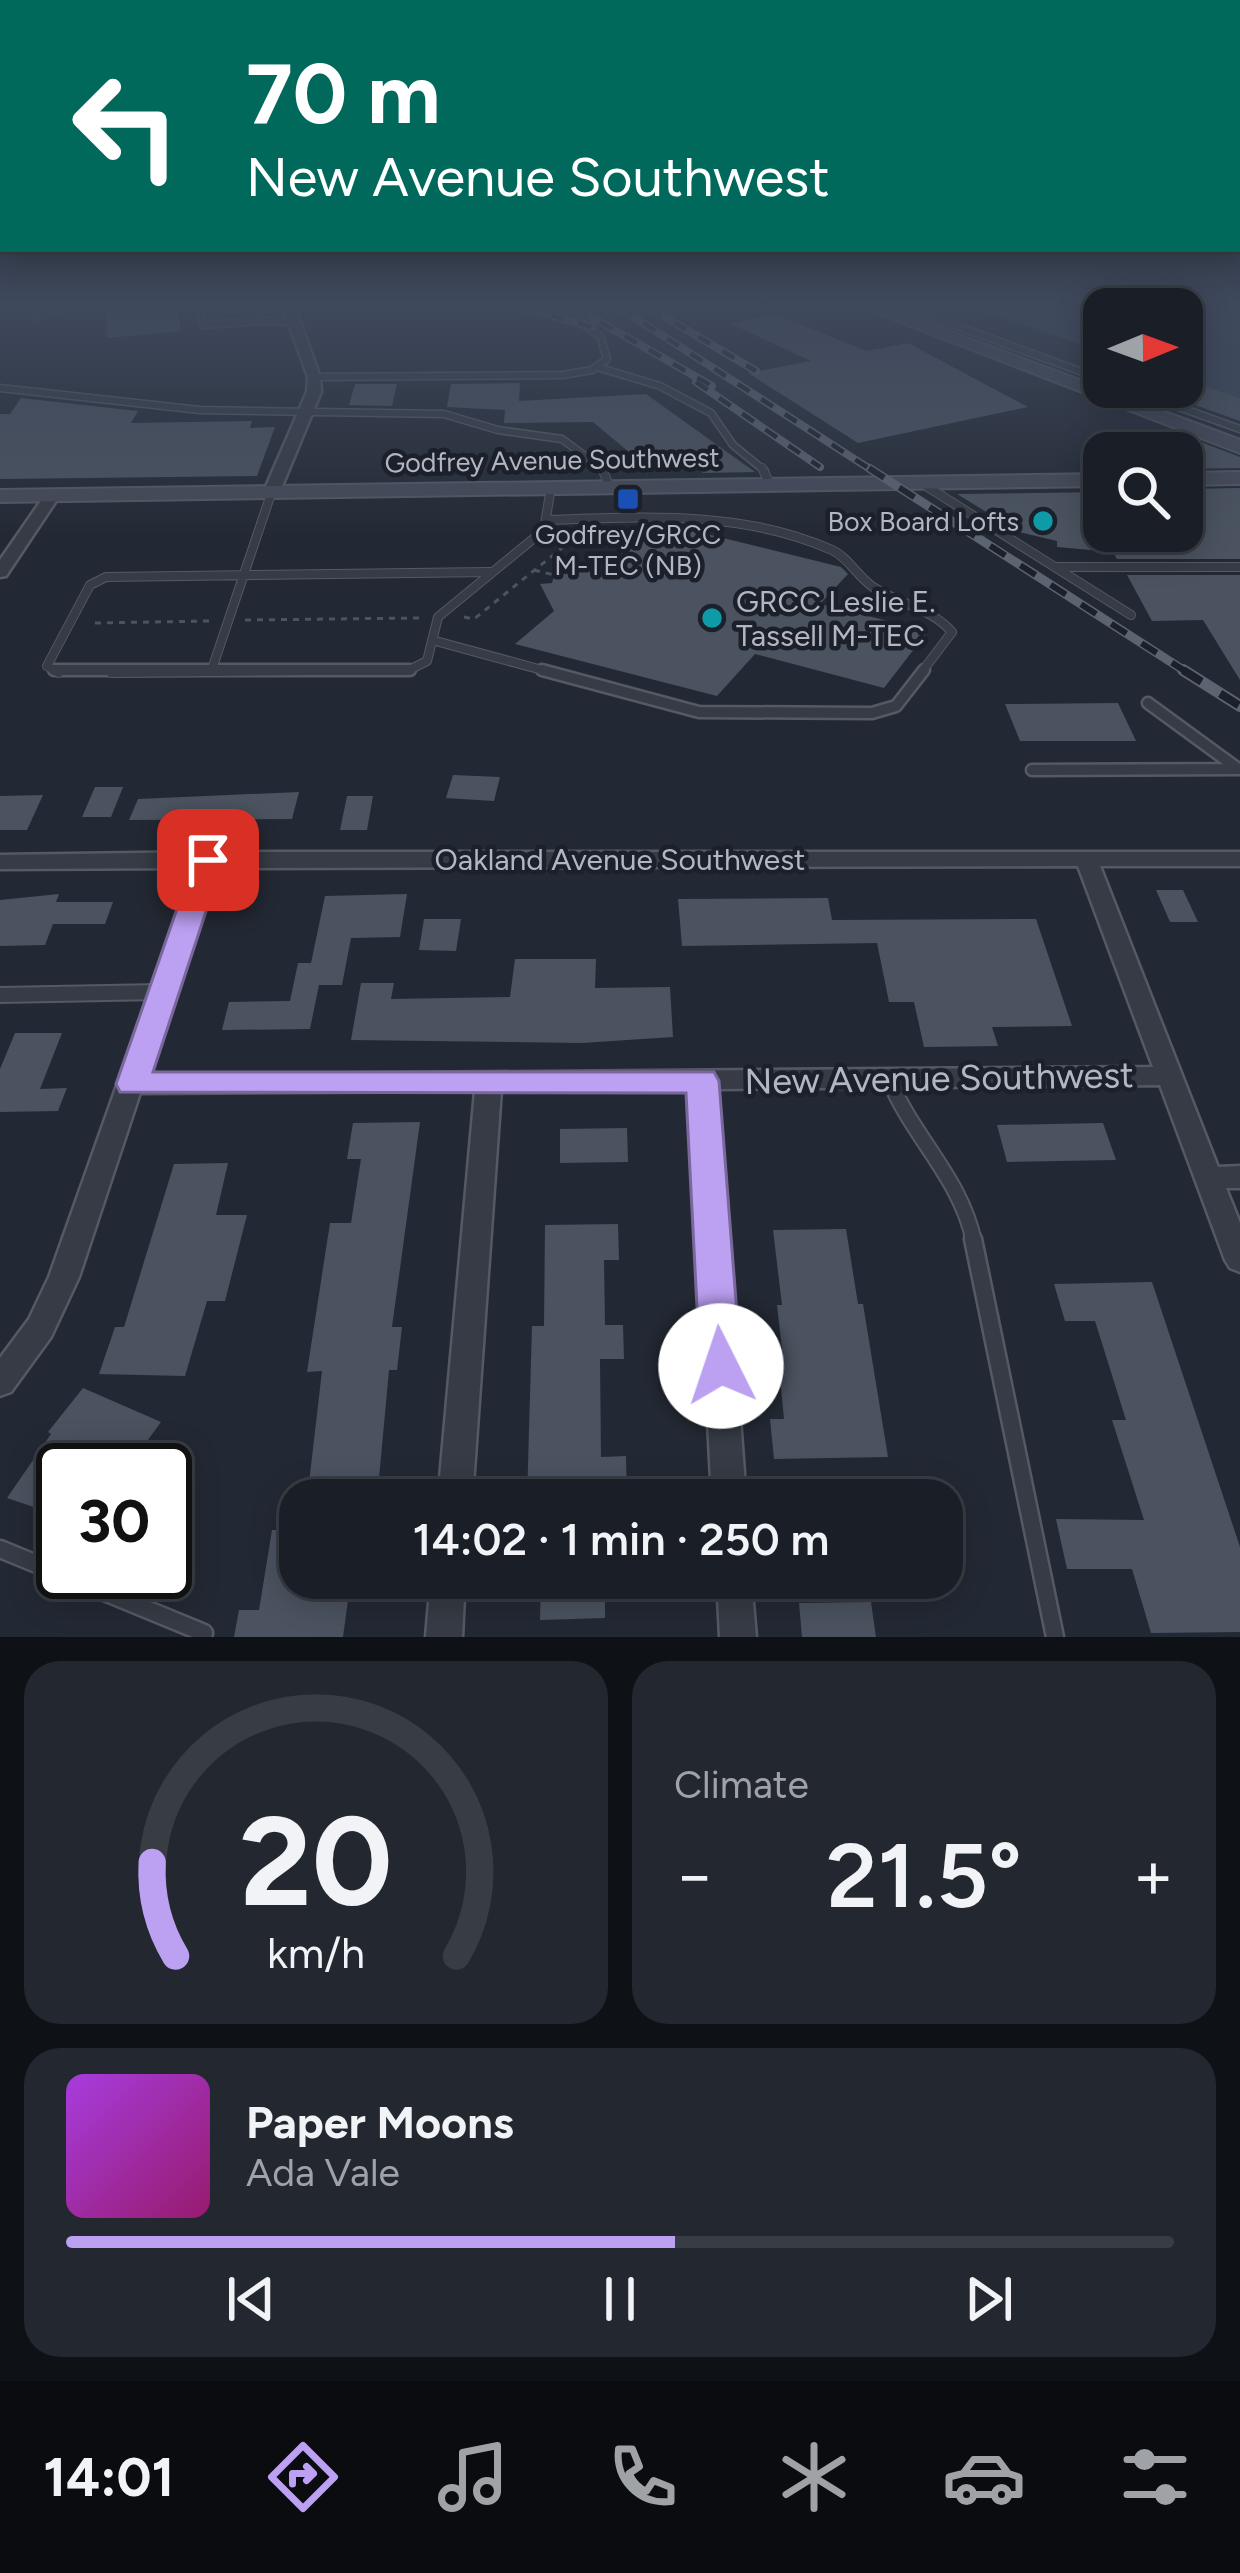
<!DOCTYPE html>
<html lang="en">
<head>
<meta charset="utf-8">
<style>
  body { margin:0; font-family:Figtree,sans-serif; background:#23272f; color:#f1f3f6; height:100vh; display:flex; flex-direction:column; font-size:45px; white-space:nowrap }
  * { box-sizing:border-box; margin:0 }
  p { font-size:39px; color:#9fa2a7 }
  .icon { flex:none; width:66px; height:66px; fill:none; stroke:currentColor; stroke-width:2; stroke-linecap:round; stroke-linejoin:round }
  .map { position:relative; height:1637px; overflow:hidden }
  .side { display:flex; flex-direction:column; gap:24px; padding:24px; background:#0e1115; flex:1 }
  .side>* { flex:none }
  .guide { position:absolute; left:0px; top:0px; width:1242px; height:252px; box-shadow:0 6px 30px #0003,0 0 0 3px #383d44; background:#00695c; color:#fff; overflow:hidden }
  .needle { width:78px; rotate:89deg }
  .buttons { position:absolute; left:1083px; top:288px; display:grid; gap:24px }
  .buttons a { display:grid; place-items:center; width:120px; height:120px; border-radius:24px; background:#1a1f27; box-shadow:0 6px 30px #0003,0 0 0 3px #383d44; font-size:60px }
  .speed { position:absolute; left:36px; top:1443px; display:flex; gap:24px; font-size:60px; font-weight:700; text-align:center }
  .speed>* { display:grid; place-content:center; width:156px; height:156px; border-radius:50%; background:#1a1f27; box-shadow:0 6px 30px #0003,0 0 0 3px #383d44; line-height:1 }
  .speed .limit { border:6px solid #111; border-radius:18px; background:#fff; color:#111 }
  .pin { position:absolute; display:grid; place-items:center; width:102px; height:102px; color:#fff; margin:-51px; border-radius:24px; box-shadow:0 6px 18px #0006 }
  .me { position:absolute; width:132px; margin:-66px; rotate:356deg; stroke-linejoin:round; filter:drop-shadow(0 0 9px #0008) }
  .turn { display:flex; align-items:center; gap:42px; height:252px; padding:0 48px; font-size:54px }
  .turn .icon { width:156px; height:156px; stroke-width:2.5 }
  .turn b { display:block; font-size:84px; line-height:102px }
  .big { font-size:90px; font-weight:600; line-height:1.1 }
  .side .tile { flex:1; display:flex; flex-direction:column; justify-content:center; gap:18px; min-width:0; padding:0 42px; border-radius:36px; background:#23272f }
  .side .dial { align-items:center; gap:0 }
  .dial svg { height:312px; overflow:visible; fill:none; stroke:#383d44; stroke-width:7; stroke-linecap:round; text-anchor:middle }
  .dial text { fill:#f1f3f6; stroke:none }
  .song { display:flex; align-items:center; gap:36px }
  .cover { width:144px; height:144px; border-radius:18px; background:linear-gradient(135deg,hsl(280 70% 55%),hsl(320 70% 35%)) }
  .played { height:12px; border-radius:6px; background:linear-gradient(90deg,#bca0f2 55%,#383d44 55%) }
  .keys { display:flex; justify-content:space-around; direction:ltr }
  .heat { display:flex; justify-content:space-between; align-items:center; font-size:66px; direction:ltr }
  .side .tiles { flex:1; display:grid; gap:24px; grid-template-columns:1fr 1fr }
  .tile:last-child { grid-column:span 2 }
  .trip { position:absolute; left:279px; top:1479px; width:684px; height:120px; border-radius:36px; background:#1a1f27; box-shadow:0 6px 30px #0003,0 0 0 3px #383d44; font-weight:600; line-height:120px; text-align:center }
  .tabs { display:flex; height:192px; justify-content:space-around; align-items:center; background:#0a0c10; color:#9fa2a7 }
  .tabs .icon { width:84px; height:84px }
  .tabs .active { color:#bca0f2 }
  .tabs b { font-size:54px; color:#f1f3f6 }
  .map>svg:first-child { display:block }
</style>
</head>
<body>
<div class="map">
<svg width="1240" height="1637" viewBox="0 0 1240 1637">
  <rect width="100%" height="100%" fill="#232934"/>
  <!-- water -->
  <path fill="#3a465b" d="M974,308H1231L1240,310V398L1182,378V309H1104V352Z"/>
  <!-- building -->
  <path fill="#4b5360" d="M105,308H177L181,331L107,338Z
    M773,313L866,351L908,343L1028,407L858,443L748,373L811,361L731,324Z
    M1182,378L1240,398V421L1145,387H1182Z
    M520,383L519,401L646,394L755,472L703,473L673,451L635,457L593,422L504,423L505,410L447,407L451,384Z
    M355,384H397L392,406L349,405Z
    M21,398L138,411L131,423L252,421L250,428L275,427L257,476L0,479V414H10Z
    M1169,430L1240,457V468L1182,469V453H1132L1116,431Z
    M1240,488V559H1117L1113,552L1057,547V541L1019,532L957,494L1104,492V531H1182V489Z
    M654,526L678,527L841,567L848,574L820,604L928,631L884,688L755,654L717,696L515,644L554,611L540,584L552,583L557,565L575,570L594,554L615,559Z
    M1127,575H1240V680L1203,620L1152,621Z
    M1118,703L1136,741H1020L1005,704Z
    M453,775L500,777L494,801L446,798Z
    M95,787H123L111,817H82Z
    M299,792L292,819L129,820L138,799Z
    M43,795L27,830H0V796Z
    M347,796H373L367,830H340Z
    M1156,890H1183L1198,922H1170Z
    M59,894L56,902H113L105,924H53L45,945L0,946V900Z
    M407,894L400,937L351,938L342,985H319L310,1029L222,1030L229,1002L290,1001L298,963H311L325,896Z
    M828,898L832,920L1036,919L1072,1026L992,1027L998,1046L924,1047L914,1002H889L877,943L682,946L678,899Z
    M424,919H461L456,951L419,950Z
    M515,959H596L595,988L670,987L673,1037L582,1043L351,1040L361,983H394L391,999L510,997Z
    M15,1033H62L40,1089L67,1088L58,1111L0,1112V1069Z
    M420,1122L392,1327H402L397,1370H389L377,1500H307L322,1371L307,1372L330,1223H351L361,1159H347L353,1123Z
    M1103,1123L1116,1160L1007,1162L997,1125Z
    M627,1128L628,1162L560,1163V1129Z
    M228,1163L216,1215H247L225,1301H207L185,1376L99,1374L115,1327H124L174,1164Z
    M618,1224L619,1260H604L605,1325H623L624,1359H600L601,1457L626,1456L627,1500H527L532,1326H544L545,1225Z
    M846,1229L858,1304H863L888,1457L774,1459L770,1419H784L777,1349H782L777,1305H782L773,1230Z
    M1152,1282L1240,1547V1632L1151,1633L1132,1569H1067L1056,1519L1144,1520L1112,1420H1126L1095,1321H1065L1054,1284Z
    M83,1388L161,1422L126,1470H63V1517L7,1498L51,1434L48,1432Z
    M272,1530H300V1578H351L343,1637H234L239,1610H259Z
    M541,1578H605V1618L540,1620Z
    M871,1602L876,1637H802L799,1603Z"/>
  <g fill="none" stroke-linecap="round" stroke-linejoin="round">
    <defs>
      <path id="lane-far4" d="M200,308L203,325L261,321
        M257,308L261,321L293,322
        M908,308L1104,380
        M35,316L65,308
        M597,367L660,386L711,413L733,445L765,471
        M314,377L562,375L592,370L607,359L600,336L560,308
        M1123,387L1240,429
        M0,388L200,410L444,414L498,430L562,439L605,471"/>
      <path id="lane-far3" d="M602,468L609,486
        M762,468L770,484
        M923,484L1131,615
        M549,520C643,517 743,510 832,550C848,557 858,577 873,587C900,605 930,607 952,632L921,673
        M1057,567H1240
        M432,640L553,673
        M211,672L272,491
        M59,673L47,666L90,585L106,577L490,572
        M111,673L409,670L427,661L438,617L544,530L551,487"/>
      <path id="lane-far2" d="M54,670H410
        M542,670L699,712L872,713L896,706L924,670
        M1148,703L1237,768
        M1032,770L1239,769"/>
      <path id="lane-far1" d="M0,995L160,992
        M889,1079C913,1138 961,1178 974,1242"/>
      <path id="lane" d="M973,1239L1055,1637
        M0,1549L204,1633"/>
      <path id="street" d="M283,308H295L320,377L321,392L280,491L272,496L264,491L307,392L308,377Z
        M52,490L60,495L6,576L0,577V560L47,492Z
        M208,852H1240V866H1100L1218,1167L1240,1166V1188H1226L1240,1223V1272L1230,1268L1225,1260L1160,1085L716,1089L746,1500H712L691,1089L501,1090L472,1500H438L475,1091L140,1093L79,1277L51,1337L11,1392L0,1396V1358L29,1319L49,1277L194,868L0,869V855ZM1078,866L1153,1067L147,1075L216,868Z
        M431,1578H465L462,1637H426Z
        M717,1578H751L756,1637H720Z"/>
      <path id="secondary" d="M864,308H887L1240,440V453Z
        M1240,472V484L1182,485V473Z
        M1104,474V486L0,502V490Z"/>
    </defs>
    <!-- lane-far4 casing -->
    <use href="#lane-far4" stroke="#545963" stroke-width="9"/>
    <!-- lane-far3 casing -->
    <use href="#lane-far3" stroke="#545963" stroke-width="10"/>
    <!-- lane-far2 casing -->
    <use href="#lane-far2" stroke="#545963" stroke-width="15"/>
    <!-- lane-far1 casing -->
    <use href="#lane-far1" stroke="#545963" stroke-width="18"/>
    <!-- lane casing -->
    <use href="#lane" stroke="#545963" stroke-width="21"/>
    <!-- street casing -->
    <use href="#street" stroke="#545963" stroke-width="5"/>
    <!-- secondary casing -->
    <use href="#secondary" stroke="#545963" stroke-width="4"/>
    <!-- path -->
    <path stroke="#49565a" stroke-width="3" stroke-dasharray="6 6" stroke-linecap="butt" d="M534,570L554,575
      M464,617L474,619L578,535
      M245,620L419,618
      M95,623L209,621"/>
    <!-- lane-far4 -->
    <use href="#lane-far4" stroke="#363b45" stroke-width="6"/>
    <!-- lane-far3 -->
    <use href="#lane-far3" stroke="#363b45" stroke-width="8"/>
    <!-- lane-far2 -->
    <use href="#lane-far2" stroke="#363b45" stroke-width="10"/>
    <!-- lane-far1 -->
    <use href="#lane-far1" stroke="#363b45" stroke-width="14"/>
    <!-- lane -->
    <use href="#lane" stroke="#363b45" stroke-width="16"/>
    <!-- street -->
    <use href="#street" fill="#363b45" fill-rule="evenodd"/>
    <!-- secondary -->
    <use href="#secondary" fill="#454a58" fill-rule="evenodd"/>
    <defs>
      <path id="rail-far2" d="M524,308L593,327
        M576,308L712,386
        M620,308L873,471
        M650,308L756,371
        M696,382L820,467"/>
      <path id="rail-far1" d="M869,468L1188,673"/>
      <path id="rail" d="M1183,670L1240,706"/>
    </defs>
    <!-- rail-far2 casing -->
    <use href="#rail-far2" stroke="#5d6471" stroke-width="8"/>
    <!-- rail-far1 casing -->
    <use href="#rail-far1" stroke="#5d6471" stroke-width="9"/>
    <!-- rail casing -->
    <use href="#rail" stroke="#5d6471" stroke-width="12"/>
    <!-- rail-far2 -->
    <use href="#rail-far2" stroke="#1b202a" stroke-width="4.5" stroke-dasharray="14" stroke-linecap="butt"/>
    <!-- rail-far1 -->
    <use href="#rail-far1" stroke="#1b202a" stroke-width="6" stroke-dasharray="18" stroke-linecap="butt"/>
    <!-- rail -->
    <use href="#rail" stroke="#1b202a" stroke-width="8" stroke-dasharray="22" stroke-linecap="butt"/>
  </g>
  <!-- sky -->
  <linearGradient id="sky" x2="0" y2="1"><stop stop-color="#13171d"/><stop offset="0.57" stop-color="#3f495c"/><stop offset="1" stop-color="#3f495c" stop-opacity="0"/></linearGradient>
  <rect width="1240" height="537" fill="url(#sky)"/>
  <!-- route -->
  <path fill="#bca0f2" stroke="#7a689d" stroke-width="3" d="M208,851L223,860L153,1072H714L719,1081L741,1366L735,1379L721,1384L706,1379L700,1366L686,1093L120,1092L116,1084L194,860Z"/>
  <!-- markers -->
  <rect fill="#1a4fb4" stroke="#1b202a" stroke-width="4.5" x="616" y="487" width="24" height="24" rx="6"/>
  <g fill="#0f9aa8" stroke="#1b202a" stroke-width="4.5">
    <circle cx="1043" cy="521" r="12"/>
    <circle cx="712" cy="618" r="12"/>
  </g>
  <g text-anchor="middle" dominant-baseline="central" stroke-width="9" stroke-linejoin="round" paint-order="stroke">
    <!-- far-street labels -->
    <g font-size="27" fill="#b1b6c2" stroke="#1b202a">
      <text transform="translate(552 460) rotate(-1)">Godfrey Avenue Southwest</text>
    </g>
    <!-- far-poi labels -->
    <g font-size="27" fill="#b1b6c2" stroke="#1b202a" text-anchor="end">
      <text x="1019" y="521">Box Board Lofts</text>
      <text x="628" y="534" text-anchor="middle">Godfrey/GRCC<tspan x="628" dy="31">M-TEC (NB)</tspan></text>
    </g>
    <!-- poi labels -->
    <g font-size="30" fill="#b1b6c2" stroke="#1b202a" text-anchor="start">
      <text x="736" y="601">GRCC Leslie E.<tspan x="736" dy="34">Tassell M-TEC</tspan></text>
    </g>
    <!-- street labels -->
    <g font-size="30" fill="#b1b6c2" stroke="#1b202a">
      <text x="620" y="859">Oakland Avenue Southwest</text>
    </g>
    <!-- near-street labels -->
    <g font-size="36" fill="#b1b6c2" stroke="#1b202a">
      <text transform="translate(939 1078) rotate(-1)">New Avenue Southwest</text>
    </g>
  </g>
</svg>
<div class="buttons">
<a><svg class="needle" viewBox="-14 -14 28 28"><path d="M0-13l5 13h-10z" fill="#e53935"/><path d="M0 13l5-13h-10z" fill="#9fa2a7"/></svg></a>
<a><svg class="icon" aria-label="search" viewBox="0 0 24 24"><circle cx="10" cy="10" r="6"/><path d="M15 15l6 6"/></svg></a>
</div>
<div class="speed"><div class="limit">30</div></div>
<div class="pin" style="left:208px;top:860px;background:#d93025"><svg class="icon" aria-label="arrive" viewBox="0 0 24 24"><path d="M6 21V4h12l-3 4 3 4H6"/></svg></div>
<svg class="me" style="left:721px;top:1366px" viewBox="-20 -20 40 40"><circle r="19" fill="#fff"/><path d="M0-13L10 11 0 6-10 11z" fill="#bca0f2"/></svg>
<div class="trip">14:02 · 1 min · 250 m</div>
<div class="guide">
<div class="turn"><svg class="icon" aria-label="left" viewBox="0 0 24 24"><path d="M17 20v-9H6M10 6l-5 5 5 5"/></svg><div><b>70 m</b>New Avenue Southwest</div></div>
</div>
</div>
<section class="side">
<div class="tiles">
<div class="tile dial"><svg viewBox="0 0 100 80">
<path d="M14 69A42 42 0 1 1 86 69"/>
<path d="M14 69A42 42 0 0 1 8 45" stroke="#bca0f2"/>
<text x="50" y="56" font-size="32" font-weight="700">20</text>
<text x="50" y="72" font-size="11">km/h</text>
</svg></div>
<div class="tile"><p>Climate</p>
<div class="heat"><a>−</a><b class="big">21.5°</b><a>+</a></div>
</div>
<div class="tile">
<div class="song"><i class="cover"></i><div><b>Paper Moons</b><p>Ada Vale</p></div></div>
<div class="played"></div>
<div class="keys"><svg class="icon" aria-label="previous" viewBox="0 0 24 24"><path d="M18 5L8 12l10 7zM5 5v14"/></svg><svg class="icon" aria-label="pause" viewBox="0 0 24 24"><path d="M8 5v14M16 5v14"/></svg><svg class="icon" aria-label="next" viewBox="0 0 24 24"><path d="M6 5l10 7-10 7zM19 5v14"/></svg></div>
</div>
</div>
</section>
<nav class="tabs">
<b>14:01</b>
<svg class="icon active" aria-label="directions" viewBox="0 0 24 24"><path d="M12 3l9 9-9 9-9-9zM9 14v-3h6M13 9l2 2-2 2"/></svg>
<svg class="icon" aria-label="music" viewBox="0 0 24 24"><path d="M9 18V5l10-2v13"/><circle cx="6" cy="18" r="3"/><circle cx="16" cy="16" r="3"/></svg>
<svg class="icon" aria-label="phone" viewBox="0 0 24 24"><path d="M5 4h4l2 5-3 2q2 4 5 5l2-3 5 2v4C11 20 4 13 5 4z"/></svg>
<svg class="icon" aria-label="climate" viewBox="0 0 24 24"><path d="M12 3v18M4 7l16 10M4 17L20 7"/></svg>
<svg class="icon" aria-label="car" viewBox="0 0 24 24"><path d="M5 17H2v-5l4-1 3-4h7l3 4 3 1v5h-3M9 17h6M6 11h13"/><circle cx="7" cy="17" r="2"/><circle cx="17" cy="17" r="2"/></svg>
<svg class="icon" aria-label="filters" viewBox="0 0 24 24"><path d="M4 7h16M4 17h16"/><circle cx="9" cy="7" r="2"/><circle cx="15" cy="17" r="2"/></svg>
</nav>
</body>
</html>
